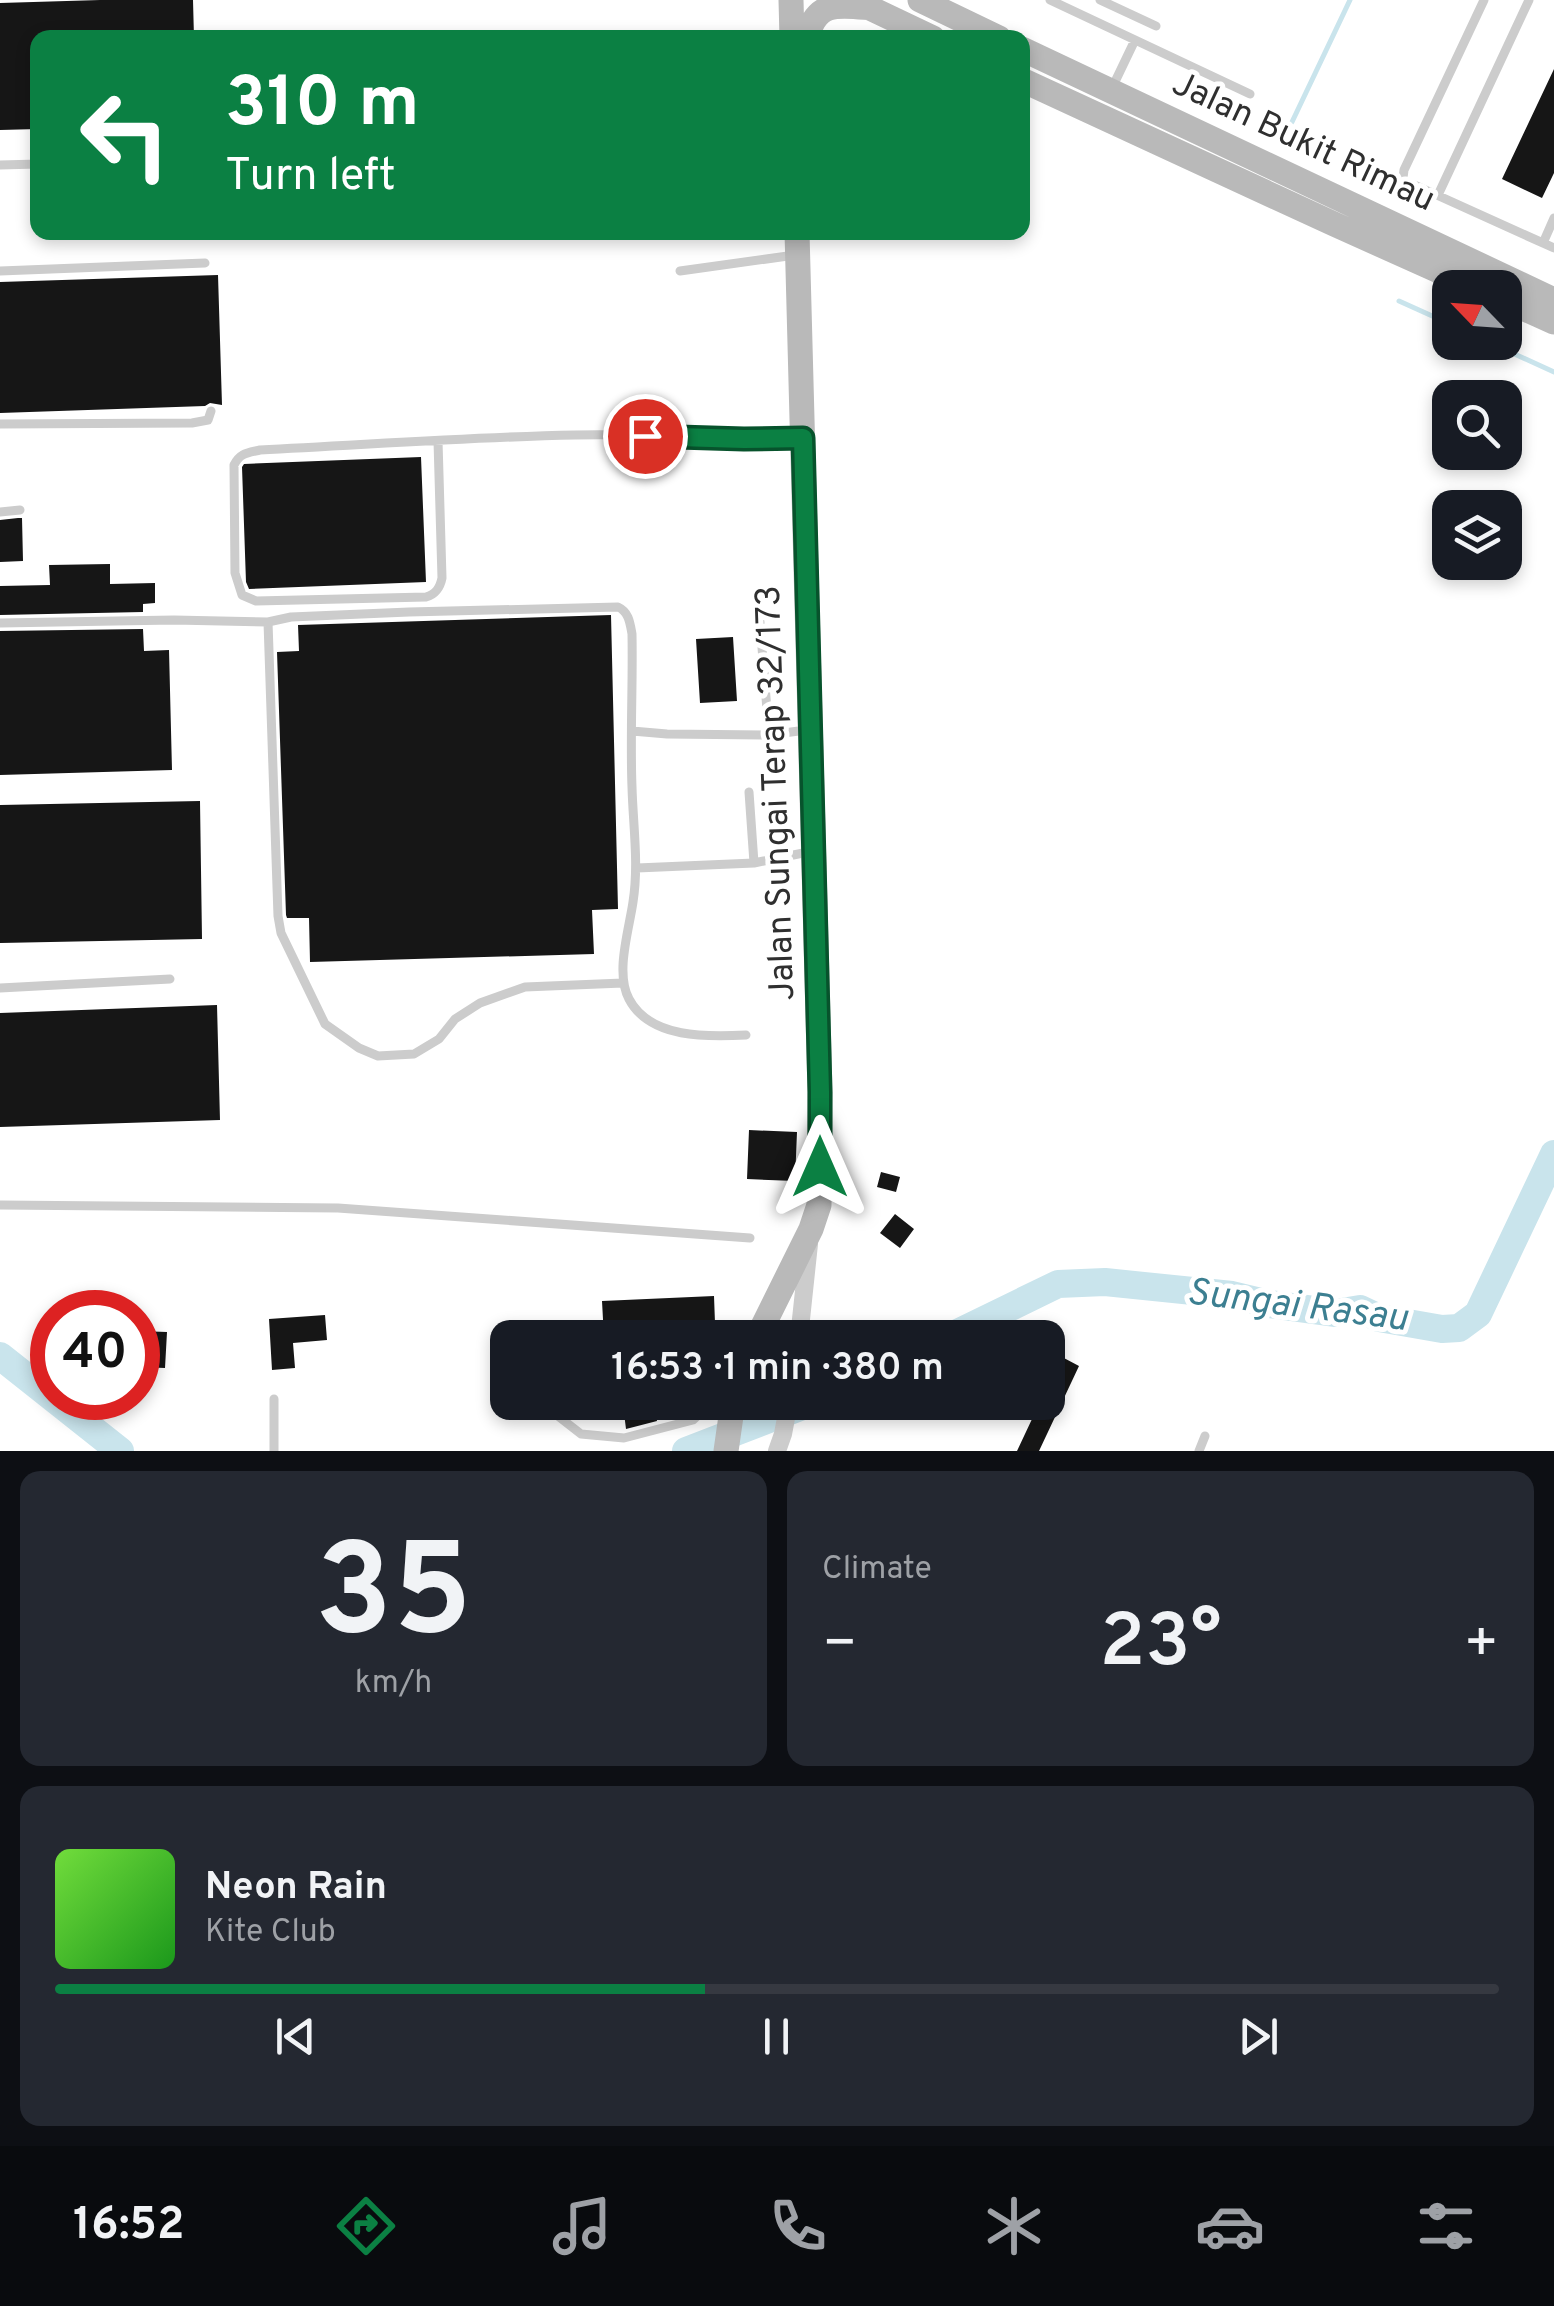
<!DOCTYPE html>
<html lang="en">
<head>
<meta charset="utf-8">
<style>
  body { margin:0; font-family:Overpass,sans-serif; background:#242831; color:#f1f3f6; height:100vh; display:flex; flex-direction:column; font-size:38px; white-space:nowrap }
  * { box-sizing:border-box; margin:0 }
  p { font-size:32px; color:#9ea1a6 }
  .icon { flex:none; width:55px; height:55px; fill:none; stroke:currentColor; stroke-width:2; stroke-linecap:round; stroke-linejoin:round }
  .map { position:relative; height:1451px; overflow:hidden }
  .details { display:flex; flex-direction:column; gap:20px; padding:20px; background:#0d0f14; flex:1 }
  .details>* { flex:none }
  .hud { position:absolute; left:30px; top:30px; width:1000px; height:210px; border-radius:20px; box-shadow:0 5px 15px #0003; background:#0b8043; color:#fff; overflow:hidden }
  .needle { width:65px; rotate:295deg }
  .buttons { position:absolute; left:1432px; top:270px; display:grid; gap:20px }
  .buttons a { display:grid; place-items:center; width:90px; height:90px; border-radius:20px; background:#171b24; box-shadow:0 5px 15px #0003; font-size:50px }
  .speed { position:absolute; left:30px; top:1290px; display:flex; gap:20px; font-size:50px; font-weight:700; text-align:center }
  .speed>* { display:grid; place-content:center; width:130px; height:130px; border-radius:50%; background:#171b24; box-shadow:0 5px 15px #0003; line-height:1 }
  .speed .limit { border:15px solid #d22; background:#fff; color:#111 }
  .pin { position:absolute; display:grid; place-items:center; width:85px; height:85px; color:#fff; margin:-42px; border:5px solid #fff; border-radius:50%; box-shadow:0 2px 10px #0007 }
  .me { position:absolute; width:110px; margin:-55px; rotate:0deg; stroke-linejoin:round; filter:drop-shadow(0 0 8px #0008) }
  .turn { display:flex; align-items:center; gap:35px; height:210px; padding:0 30px; font-size:45px }
  .turn .icon { width:130px; height:130px; stroke-width:2.5 }
  .turn b { display:block; font-size:70px; line-height:85px }
  .big { font-size:75px; font-weight:600; line-height:1.1 }
  .details .card { flex:1; display:flex; flex-direction:column; justify-content:center; gap:15px; min-width:0; padding:0 35px; border-radius:20px; background:#242831 }
  .details .dial { align-items:center; gap:0 }
  .dial b { font-size:130px; line-height:1 }
  .song { display:flex; align-items:center; gap:30px }
  .cover { width:120px; height:120px; border-radius:15px; background:linear-gradient(135deg,hsl(100 70% 55%),hsl(120 70% 35%)) }
  .played { height:10px; border-radius:5px; background:linear-gradient(90deg,#0b8043 45%,#363941 45%) }
  .keys { display:flex; justify-content:space-around; direction:ltr }
  .heat { display:flex; justify-content:space-between; align-items:center; font-size:55px; direction:ltr }
  .details .tiles { flex:1; display:grid; gap:20px; grid-template-columns:1fr 1fr }
  .card:last-child { grid-column:span 2 }
  .trip { position:absolute; left:490px; top:1320px; width:575px; height:100px; border-radius:20px; background:#171b24; box-shadow:0 5px 15px #0003; font-weight:600; line-height:100px; text-align:center }
  .tabs { display:flex; height:160px; justify-content:space-around; align-items:center; background:#090b0e; color:#9ea1a6 }
  .tabs .icon { width:70px; height:70px }
  .tabs .on { color:#0b8043 }
  .tabs b { font-size:45px; color:#f1f3f6 }
  .map>svg:first-child { display:block }
</style>
</head>
<body>
<div class="map">
<svg width="1554" height="1451" viewBox="0 0 1554 1451">
  <rect width="100%" height="100%" fill="#fff"/>
  <g fill="none" stroke-linecap="round" stroke-linejoin="round">
    <!-- stream -->
    <path stroke="#c9e4ec" stroke-width="5" d="M1292,122L1350,0
      M1399,301L1450,324
      M1488,342L1554,372"/>
    <!-- river -->
    <path stroke="#c9e4ec" stroke-width="28" d="M947,1338L1058,1284L1105,1282L1232,1295L1269,1304L1336,1313L1360,1309L1379,1318L1442,1329L1459,1328L1478,1314L1554,1154
      M0,1356L120,1451
      M686,1451L813,1402"/>
  </g>
  <!-- building -->
  <path fill="#161616" d="M100,0H193L194,38H38V129L0,130V3Z
    M1554,69V173L1542,198L1502,179Z
    M218,275L222,405L210,403L205,406L0,413V282Z
    M421,457L426,582L249,589L246,582L242,467L244,464Z
    M18,518H22L23,561L0,562V520Z
    M110,564V584L155,583V603L143,604V612L0,615V586L50,585L49,565Z
    M611,615L618,909L592,910L594,954L310,962L309,918H287L286,915L277,652L299,651L298,625Z
    M143,629L144,651L169,650L172,770L0,775V631Z
    M733,637L737,701L700,703L696,639Z
    M200,801L202,939L0,943V805Z
    M217,1005L220,1120L0,1127V1013Z
    M749,1130L797,1132L795,1181L747,1179Z
    M881,1172L900,1177L896,1192L877,1187Z
    M895,1214L914,1229L900,1248L880,1233Z
    M714,1296L715,1323L621,1328V1338H604L602,1301Z
    M325,1315L327,1340L293,1343L295,1368L272,1370L269,1319Z
    M138,1331L167,1332L165,1368L138,1367Z
    M1062,1357L1079,1366L1039,1451H1017L1040,1402H1048V1388Z
    M655,1409L657,1421L626,1429L624,1413Z"/>
  <g fill="none" stroke-linecap="round" stroke-linejoin="round">
    <!-- lane -->
    <path stroke="#ccc" stroke-width="9" d="M1050,0L1250,94
      M1100,0L1156,26
      M1484,0L1404,170L1403,178L1408,182L1554,248
      M1112,88L1135,40
      M0,165L38,164
      M1438,195L1529,0
      M288,232L293,235H310L459,232
      M1543,243L1554,218
      M0,271L205,263
      M680,271L795,255
      M0,424L192,423L208,420L211,411
      M438,441L442,578C440,588 436,594 426,597L256,601L242,595L235,573L234,465C240,453 247,453 260,450C365,445 470,437 575,435C650,433 724,440 798,438
      M0,512L20,510
      M268,622L291,617L409,612L618,607C629,612 630,623 632,634C633,685 630,736 632,787C633,825 639,864 633,902C629,930 615,973 629,999C650,1039 708,1037 746,1035
      M0,623L174,620L268,622L278,916L281,933L325,1024L359,1048L378,1056L414,1054L439,1039L455,1019L480,1003L525,987L623,983
      M632,731L667,734L769,735L759,610
      M769,735L806,730
      M749,792L754,863
      M637,868L754,863L813,851
      M0,988L170,979
      M0,1205L338,1208L750,1238
      M274,1399V1451
      M540,1402L581,1434L624,1438L693,1420L712,1402
      M1199,1451L1205,1436"/>
    <!-- street -->
    <path stroke="#ccc" stroke-width="18" d="M799,1338L809,1244
      M777,1451L783,1434L789,1402"/>
    <!-- secondary -->
    <path stroke="#b9b9b9" stroke-width="25" d="M791,0L792,38
      M853,0L933,38
      M920,0L999,38
      M807,38C816,0 839,5 871,8
      M1022,49L1554,300
      M1022,80L1334,224L1477,288
      M1505,300L1554,322
      M757,1338L811,1229L819,1205L820,1092L797,232
      M726,1451L733,1402"/>
  </g>
  <g fill="none" stroke-linecap="round" stroke-linejoin="round">
    <defs>
      <path id="route" d="M645,436L744,439L803,438L820,1092V1167"/>
    </defs>
    <!-- route casing -->
    <use href="#route" stroke="#07532c" stroke-width="25"/>
    <!-- route -->
    <use href="#route" stroke="#0b8043" stroke-width="18"/>
  </g>
  <g text-anchor="middle" dominant-baseline="central" stroke-width="10" stroke-linejoin="round" paint-order="stroke">
    <!-- street labels -->
    <g font-size="35" fill="#2f2f2f" stroke="#fff">
      <text transform="translate(1303 143) rotate(25)">Jalan Bukit Rimau</text>
      <text transform="translate(777 793) rotate(-92)">Jalan Sungai Terap 32/173</text>
    </g>
    <!-- water labels -->
    <g font-size="38" font-style="italic" fill="#3c7f91" stroke="#fff">
      <text transform="translate(1297 1307) rotate(7)">Sungai Rasau</text>
    </g>
  </g>
</svg>
<div class="buttons">
<a><svg class="needle" viewBox="-14 -14 28 28"><path d="M0-13l5 13h-10z" fill="#e53935"/><path d="M0 13l5-13h-10z" fill="#9ea1a6"/></svg></a>
<a><svg class="icon" aria-label="search" viewBox="0 0 24 24"><circle cx="10" cy="10" r="6"/><path d="M15 15l6 6"/></svg></a>
<a><svg class="icon" aria-label="layers" viewBox="0 0 24 24"><path d="M12 4l9 5-9 5-9-5zM3 14l9 5 9-5"/></svg></a>
</div>
<div class="speed"><div class="limit">40</div></div>
<div class="pin" style="left:645px;top:436px;background:#d93025"><svg class="icon" aria-label="arrive" viewBox="0 0 24 24"><path d="M6 21V4h12l-3 4 3 4H6"/></svg></div>
<svg class="me" style="left:820px;top:1167px" viewBox="-20 -20 40 40"><path d="M0-17L14 15 0 8-14 15z" fill="#0b8043" stroke="#fff" stroke-width="4"/></svg>
<div class="trip">16:53 · 1 min · 380 m</div>
<div class="hud">
<div class="turn"><svg class="icon" aria-label="left" viewBox="0 0 24 24"><path d="M17 20v-9H6M10 6l-5 5 5 5"/></svg><div><b>310 m</b>Turn left</div></div>
</div>
</div>
<section class="details">
<div class="tiles">
<div class="card dial"><b>35</b><p>km/h</p></div>
<div class="card"><p>Climate</p>
<div class="heat"><a>−</a><b class="big">23°</b><a>+</a></div>
</div>
<div class="card">
<div class="song"><i class="cover"></i><div><b>Neon Rain</b><p>Kite Club</p></div></div>
<div class="played"></div>
<div class="keys"><svg class="icon" aria-label="previous" viewBox="0 0 24 24"><path d="M18 5L8 12l10 7zM5 5v14"/></svg><svg class="icon" aria-label="pause" viewBox="0 0 24 24"><path d="M8 5v14M16 5v14"/></svg><svg class="icon" aria-label="next" viewBox="0 0 24 24"><path d="M6 5l10 7-10 7zM19 5v14"/></svg></div>
</div>
</div>
</section>
<nav class="tabs">
<b>16:52</b>
<svg class="icon on" aria-label="directions" viewBox="0 0 24 24"><path d="M12 3l9 9-9 9-9-9zM9 14v-3h6M13 9l2 2-2 2"/></svg>
<svg class="icon" aria-label="music" viewBox="0 0 24 24"><path d="M9 18V5l10-2v13"/><circle cx="6" cy="18" r="3"/><circle cx="16" cy="16" r="3"/></svg>
<svg class="icon" aria-label="phone" viewBox="0 0 24 24"><path d="M5 4h4l2 5-3 2q2 4 5 5l2-3 5 2v4C11 20 4 13 5 4z"/></svg>
<svg class="icon" aria-label="climate" viewBox="0 0 24 24"><path d="M12 3v18M4 7l16 10M4 17L20 7"/></svg>
<svg class="icon" aria-label="car" viewBox="0 0 24 24"><path d="M5 17H2v-5l4-1 3-4h7l3 4 3 1v5h-3M9 17h6M6 11h13"/><circle cx="7" cy="17" r="2"/><circle cx="17" cy="17" r="2"/></svg>
<svg class="icon" aria-label="filters" viewBox="0 0 24 24"><path d="M4 7h16M4 17h16"/><circle cx="9" cy="7" r="2"/><circle cx="15" cy="17" r="2"/></svg>
</nav>
</body>
</html>
